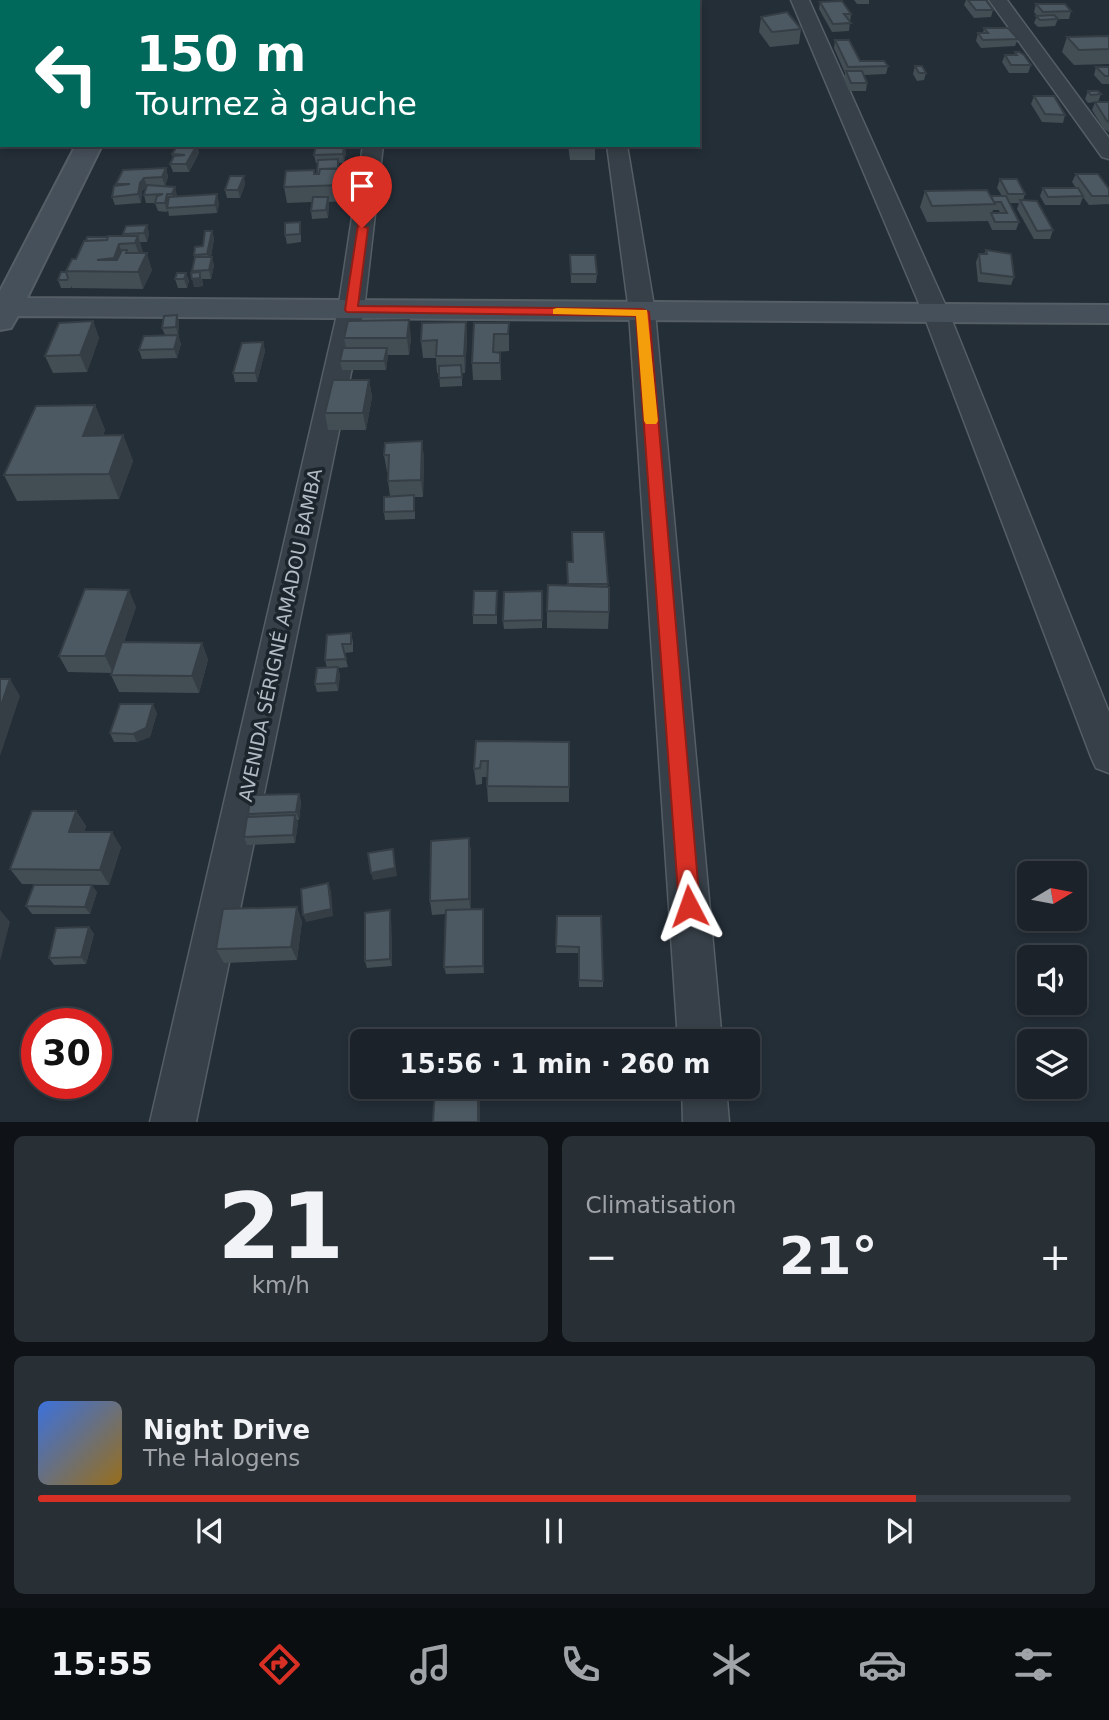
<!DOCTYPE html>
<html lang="fr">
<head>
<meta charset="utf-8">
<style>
  body { margin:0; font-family:"DejaVu Sans",sans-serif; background:#282f35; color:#f1f3f6; height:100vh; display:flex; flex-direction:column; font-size:26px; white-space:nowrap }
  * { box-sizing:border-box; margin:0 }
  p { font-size:23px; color:#a0a4a8 }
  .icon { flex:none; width:38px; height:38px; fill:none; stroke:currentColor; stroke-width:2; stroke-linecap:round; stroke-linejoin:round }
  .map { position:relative; height:1122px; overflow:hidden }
  .panel { display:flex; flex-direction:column; gap:14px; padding:14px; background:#0f1317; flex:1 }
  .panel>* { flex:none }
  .hud { position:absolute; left:0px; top:0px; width:700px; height:147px; box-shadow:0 4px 10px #0003,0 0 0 2px #393f46; background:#00695c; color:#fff; overflow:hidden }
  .needle { width:46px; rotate:80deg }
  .tools { position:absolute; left:1017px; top:861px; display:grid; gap:14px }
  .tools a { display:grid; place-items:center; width:70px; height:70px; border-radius:10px; background:#1b2229; box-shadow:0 4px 10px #0003,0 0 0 2px #393f46; font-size:35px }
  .speed { position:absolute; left:21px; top:1008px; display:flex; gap:14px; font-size:35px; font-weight:700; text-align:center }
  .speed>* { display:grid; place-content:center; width:91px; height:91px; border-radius:50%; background:#1b2229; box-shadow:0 4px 10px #0003,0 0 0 2px #393f46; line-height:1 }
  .speed .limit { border:10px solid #d22; background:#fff; color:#111 }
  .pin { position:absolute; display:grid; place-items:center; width:60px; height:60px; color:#fff; margin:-72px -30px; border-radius:50% 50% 50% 0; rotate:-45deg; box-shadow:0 0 7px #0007 }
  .pin .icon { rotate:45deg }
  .me { position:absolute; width:77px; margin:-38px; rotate:356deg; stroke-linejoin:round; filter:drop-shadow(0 0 5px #0008) }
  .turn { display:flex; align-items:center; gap:24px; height:147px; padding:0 21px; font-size:32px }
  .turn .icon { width:91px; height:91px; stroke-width:2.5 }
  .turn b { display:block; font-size:49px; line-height:60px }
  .big { font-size:52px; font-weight:800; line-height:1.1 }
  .panel .widget { flex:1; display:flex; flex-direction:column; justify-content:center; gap:10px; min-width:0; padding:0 24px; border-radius:10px; background:#282f35 }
  .panel .dial { align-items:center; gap:0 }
  .dial b { font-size:91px; line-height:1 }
  .song { display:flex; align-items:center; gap:21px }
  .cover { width:84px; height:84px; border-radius:10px; background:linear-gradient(135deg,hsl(220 70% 55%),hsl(40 70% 35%)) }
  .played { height:7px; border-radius:4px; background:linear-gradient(90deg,#d93025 85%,#393f46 85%) }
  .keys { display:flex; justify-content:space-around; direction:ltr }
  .heat { display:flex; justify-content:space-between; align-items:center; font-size:38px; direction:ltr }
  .panel .tiles { flex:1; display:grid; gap:14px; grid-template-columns:1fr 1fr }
  .widget:last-child { grid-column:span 2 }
  .trip { position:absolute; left:350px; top:1029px; width:410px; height:70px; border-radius:10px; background:#1b2229; box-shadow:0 4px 10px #0003,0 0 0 2px #393f46; font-weight:800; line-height:70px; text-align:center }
  .menu { display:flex; height:112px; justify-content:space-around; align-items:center; background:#0b0e10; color:#a0a4a8 }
  .menu .icon { width:49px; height:49px }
  .menu .selected { color:#d93025 }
  .menu b { font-size:32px; color:#f1f3f6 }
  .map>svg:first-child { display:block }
</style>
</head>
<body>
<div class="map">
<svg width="1109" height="1122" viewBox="0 0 1109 1122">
  <rect width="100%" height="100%" fill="#242e37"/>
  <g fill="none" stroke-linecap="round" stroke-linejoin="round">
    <defs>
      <path id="street" d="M382,0H400V2H382Z
        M586,0H604V2H586Z
        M791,0H809L949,313L1109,712V773L1096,768L1091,757L923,313Z
        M989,0H1007L1109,138V159L1102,157Z
        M363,145H383L364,310L196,1122H150L338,310Z
        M607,145H627L655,312L722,1041H678L629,312Z
        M682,1087H726L729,1122H683Z"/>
      <path id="secondary" d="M151,0H171L150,2Z
        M76,145H102L27,298L1109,305V323L18,316L11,328L0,330V291Z"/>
    </defs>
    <!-- street casing -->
    <use href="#street" stroke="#555e65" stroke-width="3"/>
    <!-- secondary casing -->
    <use href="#secondary" stroke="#555e65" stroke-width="4"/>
    <!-- street -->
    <use href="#street" fill="#374048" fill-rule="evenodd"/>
    <!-- secondary -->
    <use href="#secondary" fill="#46505a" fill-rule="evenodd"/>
  </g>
  <!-- wall -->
  <path fill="#424d54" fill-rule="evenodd" d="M249,0H305V2H249Z
    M854,0H869V4H857Z
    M966,0H986L993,10L991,17L974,18L964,5Z
    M820,2L851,14L849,31L832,32L819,9Z
    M1036,4L1071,11L1069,19H1058L1055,26L1038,27L1034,23L1037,16L1034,12Z
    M761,17L801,29L799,44L770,47L759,32Z
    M984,28L1018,39L1015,46L981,48L976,41L978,33H983Z
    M1109,36V64L1074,65L1062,52L1067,37Z
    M835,40L860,61L888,66L886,74L864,75L867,83L866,91H849L844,79L845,73L834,48Z
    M1015,52L1031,65L1028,73H1009L1002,62L1005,55H1014Z
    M915,66L926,73L924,80L917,81L913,74Z
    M1096,67H1109V84H1102L1094,75Z
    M1088,91L1101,94L1098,102H1109V132L1104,129L1092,110L1095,102L1088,103L1085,99Z
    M1034,96L1065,115L1063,123L1042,122L1031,104Z
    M144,145H202L200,149H198L199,153L189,172H173L170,164L173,157L172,154L175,149H146Z
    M568,145H595V160H570Z
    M346,152L344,163H338L339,169L345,185L344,201L329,202L328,218L312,219L311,211L312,202L287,203L284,187L314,170L315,174H317L318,163H316L314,155Z
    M166,168L168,177L165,186L177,195V197L219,203L217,213L169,216L168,210L167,212L158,211L155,203H146L144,195L147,186L142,191L141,203L115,205L112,197L117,186L116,184Z
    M1076,174L1109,189V204L1089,205L1083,197L1080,205H1045L1040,196L1043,188H1076L1072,182Z
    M1000,179L1025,194L1023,200L1053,230L1050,239H1034L1017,209L1019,203H1009L1019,222L1016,230H992L988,221L927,222L920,207L925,191L1002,196L997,188ZM993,210H999L1000,213H992Z
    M245,184L240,198H227L225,190Z
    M300,222L301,231V242L287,244L285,235Z
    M147,225L149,234L147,242H140L143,253L152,270L143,289L72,288L71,286V288H61L58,280L76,259L124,236L123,234Z
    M212,231L214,239L211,257L214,265L211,279H202L203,286L194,287L192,271L195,257L194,255L203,246Z
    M986,250L1014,277L1011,285L978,282L976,262L979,254H984Z
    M570,255L597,274L596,283H571Z
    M186,273L189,281L187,288H178L175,279Z
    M177,315L179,323L178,335L181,344L177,358L142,359L139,350L165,335L162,328Z
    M93,321L99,338L87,372L53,373L45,356Z
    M466,322L467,339L465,373H462V386L440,387L439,373H437L436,358H423L421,341Z
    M474,323H509V351L495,352V353H500L501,380H473L472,363Z
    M411,337L409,355H388L386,370H342L340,361L346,348L344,338Z
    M263,342L265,351L257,382H235L233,373Z
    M369,380L372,397L366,430H328L325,413Z
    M95,405L105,430L103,436L123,435L133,461L119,499L17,501L4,475Z
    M422,441L424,459L423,497H415V519L385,520L384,512L390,496L388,481V472H387L384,455Z
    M572,532H604L609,612L608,629L547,628V611L567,586V562H572Z
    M542,591V628L504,629L503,621Z
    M497,600V624H473V615Z
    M136,607L124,642L202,643L208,660L199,693L119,692L111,675L112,673L68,672L59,656Z
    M351,633L353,642V652L344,653L348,667L338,668L340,676L338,691L317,692L315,684L327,668L325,660Z
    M157,713L150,737L137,742H114L110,733Z
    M476,741L569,742V802H488L487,786V777H482V784L476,785L474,769Z
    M299,794L301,802L299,820H297L298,823L295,843L247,845L244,837L250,817L248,814Z
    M76,811L86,826L84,832L121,847L109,885L22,884L10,869Z
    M469,838L471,853V910L484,916V973L446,974L444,967L445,914L432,915L430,901Z
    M97,892L90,914H32L26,906Z
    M557,916L603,981V987H579L578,953H556Z
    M391,917L392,966L367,968L365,961Z
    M302,921L297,960L224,963L216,949Z
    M89,927L94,934L86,964L54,965L49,958Z"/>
  <!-- shaded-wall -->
  <path fill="#363e45" d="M197,145L199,153L189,172L186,164Z
    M345,145L346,152L344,163L343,154Z
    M166,168L168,177L165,186L162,177Z
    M343,168L345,185L344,201L342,185Z
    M244,176L245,184L240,198L238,190Z
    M144,178L147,186L142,191L141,203L138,194L140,183Z
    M175,187L177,195L175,203L172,194Z
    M167,194L169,203L167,208V212L165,203Z
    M217,194L219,203L217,213L215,205Z
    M328,197L329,205L328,218L326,210Z
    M147,225L149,234L147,242L144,233Z
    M212,231L214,239L210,262L207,254Z
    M138,236L143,252L141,260L135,243Z
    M119,244L125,261L118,272L114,258Z
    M147,253L152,270L143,289L138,272Z
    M212,257L214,265L211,279L209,270Z
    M200,272L203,286L194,287L192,279Z
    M186,273L189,281L187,288L184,279Z
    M177,315L179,323L178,335L181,344L177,358L174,349L178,335L176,327Z
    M409,320L411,337L409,355L407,338Z
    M93,321L99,338L87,372L80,355Z
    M466,322L467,339L465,373L464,356Z
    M263,342L265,351L257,382L255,373Z
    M387,348L388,357L386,370L384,361Z
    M369,380L372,397L366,430L363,413Z
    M95,405L105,430L93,461L83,436Z
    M123,435L133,461L119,499L109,474Z
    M422,441L424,459L423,497L421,480Z
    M129,590L136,607L113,673L105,656Z
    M202,643L208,660L199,693L192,676Z
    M338,667L340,676L338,691L336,683Z
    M10,679L20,696L0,756V708Z
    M153,704L157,713L150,737L137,742L133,734Z
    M299,794L301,802L299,820L296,812Z
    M76,811L86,826L79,847L69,832Z
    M295,815L298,823L295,843L293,835Z
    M112,832L121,847L109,885L100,870Z
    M469,838L471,853V913L469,899Z
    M393,849L397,876L373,880L371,873Z
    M328,883L331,891L333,916L306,922L303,915Z
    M92,885L97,892L90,914L85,907Z
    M297,907L302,921L297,960L291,947Z
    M483,909L484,916V973L483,966Z
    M0,910L10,922L0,961Z
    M390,910L391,917L392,966L390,959Z
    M89,927L94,934L86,964L81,957Z
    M478,1087H480V1122H478Z"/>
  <!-- building -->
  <path fill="#4d5962" stroke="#363e45" stroke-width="2" d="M968,0H986L993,10H976Z
    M842,1L851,14H844L851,23L833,24L820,2Z
    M1036,4H1065L1071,11L1043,12Z
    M787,12L801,29L772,32L761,17Z
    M1054,15L1058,19L1040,20L1036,16Z
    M984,28H1008L1018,39L983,40L978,33H988Z
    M1109,36V49L1079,50L1067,37Z
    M835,40H849L860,61H884L888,66L848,67Z
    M1015,52H1019L1024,55L1031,65H1011L1005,55H1017Z
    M915,66H922L926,73H919Z
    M1096,67H1109V76H1105Z
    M846,71H862L867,83H851Z
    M1088,91H1098L1101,94L1091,95Z
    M1034,96H1054L1065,115L1045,114Z
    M1095,102H1109V122L1107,121Z
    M178,145H197L186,164H170L174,156L185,155L172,154Z
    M316,145H344L343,154L314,155Z
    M338,159V169H320L319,174H317L318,160Z
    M166,168L162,177L144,178L140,183L138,194L112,197L114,186L130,184H116L123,170Z
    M343,168L342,185L284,187L286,171L314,170V174H319L320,169Z
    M1076,174H1098L1109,189V196H1092Z
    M230,176H244L238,190H225Z
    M1000,179H1017L1025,194H1008Z
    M147,185L175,187L172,194H167L165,203H155L157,196L163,194L144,195Z
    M1043,188H1078L1083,196L1048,197Z
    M987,190L995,204L932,206L925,191Z
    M217,194L215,205L167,208L169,197Z
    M991,196H1006L1019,222H995L991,213H1007L1001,202H994Z
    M313,197H328L326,210L311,211Z
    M1020,200L1037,201L1053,230L1037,231Z
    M300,222V234L285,235V223Z
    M147,225L144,233L123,234L126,226Z
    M205,231H212L207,254L194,255L195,247L203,246Z
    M108,236H138L135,243L119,244L114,258L97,260H117L122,250H127L126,253H147L138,272L66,271L72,259H76L84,241L107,240Z
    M87,237H108L107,240L86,241Z
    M986,250L1011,254L1014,277L981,273L979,254H987Z
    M570,255H595L597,274H571Z
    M195,257H212L209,270L192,271Z
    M61,272H66L68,278L67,280H58Z
    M200,272V278L192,279L191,273Z
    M177,273H186L184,279H175Z
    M177,315L176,327L162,328L164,316Z
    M409,320L407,338H344L348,321Z
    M93,321L80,355L45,356L59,323Z
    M466,322L464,356H436L437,340L421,341L422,323Z
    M474,323H509L508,334H494L493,352L500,353V363H472Z
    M178,335L174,349L139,350L144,336Z
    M263,342L255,373H233L242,343Z
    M343,348H387L384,361H340Z
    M461,365L462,377L439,378V366Z
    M333,380H369L363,413H325Z
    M95,405L83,436L123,435L109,474L4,475L36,406Z
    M422,441L421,480L388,481L389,455H384L385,443Z
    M414,495V511L384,512V497Z
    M572,532H604L608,584H568L567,562H573Z
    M548,585L609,587V612L547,611Z
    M85,589L129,590L105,656H59Z
    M474,591H497L496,615H473Z
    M542,591V620L503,621L504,592Z
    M351,633V644H342L346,659L325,660L327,635Z
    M122,642L202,643L192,676L111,675Z
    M338,667L336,683L315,684L317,668Z
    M0,679H10L0,708Z
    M120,704H153L146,728L133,734L110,733Z
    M476,741L569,742V787L487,786L488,761H481L480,768L474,769Z
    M299,794L296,812L248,814L251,795Z
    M32,811H76L69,832H112L100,870L10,869Z
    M295,815L293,835L244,837L247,817Z
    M469,838V899L430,901L431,841Z
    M393,849L395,868L371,873L368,853Z
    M328,883L331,909L303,915L301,889Z
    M34,885H92L85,907L26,906Z
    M297,907L291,947L216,949L223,909Z
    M483,909V966L444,967L446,910Z
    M390,910V959L365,961V913Z
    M557,916H601L603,981L579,980V947L556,946Z
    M89,927L81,957L49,958L56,928Z
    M435,1087H478V1122H433Z"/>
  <!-- route -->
  <path fill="#d93025" stroke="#8d1f18" stroke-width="2" d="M358,225L368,228L358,306L642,309L649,312L700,906L697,913L689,916L682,913L679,906L636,316L347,312L345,310Z"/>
  <!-- slow -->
  <path fill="#f59e0b" d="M557,308L647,310L658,421L656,424H646L644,421L636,316L553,314V309Z"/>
  <g text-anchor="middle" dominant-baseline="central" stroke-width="7" stroke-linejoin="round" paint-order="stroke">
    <!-- street labels -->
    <g font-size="19" fill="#b2bbc4" stroke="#1d252c">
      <text transform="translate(280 635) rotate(-78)">AVENIDA SÉRIGNÉ AMADOU BAMBA</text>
    </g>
  </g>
</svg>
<div class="tools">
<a><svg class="needle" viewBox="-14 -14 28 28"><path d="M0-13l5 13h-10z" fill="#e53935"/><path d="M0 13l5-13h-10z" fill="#a0a4a8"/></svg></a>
<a><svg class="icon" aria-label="sound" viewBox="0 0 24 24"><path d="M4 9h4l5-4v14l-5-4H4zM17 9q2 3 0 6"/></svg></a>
<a><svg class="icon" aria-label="layers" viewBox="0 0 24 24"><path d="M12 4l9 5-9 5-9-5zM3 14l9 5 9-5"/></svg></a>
</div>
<div class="speed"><div class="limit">30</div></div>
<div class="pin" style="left:362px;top:228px;background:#d93025"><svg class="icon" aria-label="arrive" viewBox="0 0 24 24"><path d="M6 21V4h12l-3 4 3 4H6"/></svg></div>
<svg class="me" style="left:689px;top:906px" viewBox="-20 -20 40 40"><path d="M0-17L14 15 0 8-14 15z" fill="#d93025" stroke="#fff" stroke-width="4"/></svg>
<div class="trip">15:56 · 1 min · 260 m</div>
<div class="hud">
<div class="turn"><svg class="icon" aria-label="left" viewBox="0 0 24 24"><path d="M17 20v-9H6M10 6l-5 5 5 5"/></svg><div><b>150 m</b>Tournez à gauche</div></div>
</div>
</div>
<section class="panel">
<div class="tiles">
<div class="widget dial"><b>21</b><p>km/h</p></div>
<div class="widget"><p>Climatisation</p>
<div class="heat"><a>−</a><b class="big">21°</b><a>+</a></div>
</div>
<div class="widget">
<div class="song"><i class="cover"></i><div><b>Night Drive</b><p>The Halogens</p></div></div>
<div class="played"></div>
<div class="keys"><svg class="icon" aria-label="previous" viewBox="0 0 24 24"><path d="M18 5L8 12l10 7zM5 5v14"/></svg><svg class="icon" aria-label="pause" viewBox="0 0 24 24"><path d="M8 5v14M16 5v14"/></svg><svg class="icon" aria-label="next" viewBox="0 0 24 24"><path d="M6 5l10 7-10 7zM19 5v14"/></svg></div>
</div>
</div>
</section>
<nav class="menu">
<b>15:55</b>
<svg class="icon selected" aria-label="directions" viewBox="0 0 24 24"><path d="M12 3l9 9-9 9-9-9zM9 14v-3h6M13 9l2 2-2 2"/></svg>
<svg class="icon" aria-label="music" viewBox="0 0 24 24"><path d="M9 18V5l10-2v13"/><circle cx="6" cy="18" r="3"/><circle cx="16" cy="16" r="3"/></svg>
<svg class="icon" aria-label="phone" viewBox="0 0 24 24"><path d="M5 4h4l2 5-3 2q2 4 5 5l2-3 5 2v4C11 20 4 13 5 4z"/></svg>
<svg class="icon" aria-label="climate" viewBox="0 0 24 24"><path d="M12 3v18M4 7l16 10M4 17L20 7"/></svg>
<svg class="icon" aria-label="car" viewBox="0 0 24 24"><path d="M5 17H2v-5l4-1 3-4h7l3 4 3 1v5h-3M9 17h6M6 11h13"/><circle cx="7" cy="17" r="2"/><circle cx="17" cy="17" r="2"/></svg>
<svg class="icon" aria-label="filters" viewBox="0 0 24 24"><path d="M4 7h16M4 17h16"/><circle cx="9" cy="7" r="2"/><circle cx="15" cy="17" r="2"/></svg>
</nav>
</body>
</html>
